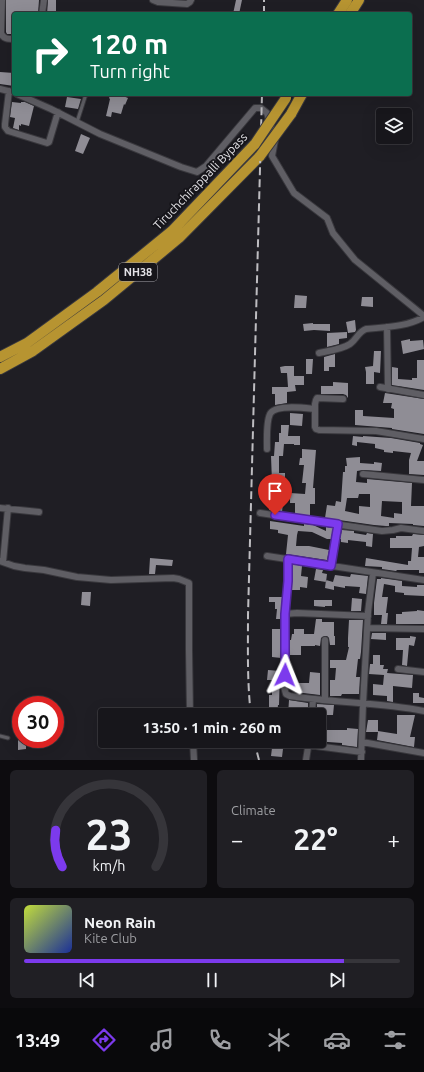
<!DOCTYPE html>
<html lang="en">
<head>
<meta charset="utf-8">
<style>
  body { margin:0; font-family:Ubuntu,sans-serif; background:#201f24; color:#f1f3f6; height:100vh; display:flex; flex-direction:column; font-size:15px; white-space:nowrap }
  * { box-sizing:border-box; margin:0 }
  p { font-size:13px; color:#9e9fa3 }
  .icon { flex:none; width:22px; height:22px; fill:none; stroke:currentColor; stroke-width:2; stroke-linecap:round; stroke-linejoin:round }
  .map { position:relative; height:760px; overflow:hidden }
  .side { display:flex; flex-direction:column; gap:10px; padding:10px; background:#0d0c0f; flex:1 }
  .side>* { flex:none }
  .top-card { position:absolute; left:12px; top:12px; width:400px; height:84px; border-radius:4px; box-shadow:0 4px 16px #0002,0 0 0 1px #36353a; background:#0b6e4f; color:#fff; overflow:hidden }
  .controls { position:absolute; left:376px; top:108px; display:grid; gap:8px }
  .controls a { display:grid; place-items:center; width:36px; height:36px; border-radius:4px; background:#17161b; box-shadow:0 4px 16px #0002,0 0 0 1px #36353a; font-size:20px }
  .speed { position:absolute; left:12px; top:696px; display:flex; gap:8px; font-size:20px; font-weight:700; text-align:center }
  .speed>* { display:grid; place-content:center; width:52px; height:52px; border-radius:50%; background:#17161b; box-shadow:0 4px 16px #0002,0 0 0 1px #36353a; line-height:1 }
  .speed .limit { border:6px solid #d22; background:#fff; color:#111 }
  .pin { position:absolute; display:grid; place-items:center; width:34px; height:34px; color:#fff; margin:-41px -17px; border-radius:50% 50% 50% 0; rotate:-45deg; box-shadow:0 0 4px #0007 }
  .pin .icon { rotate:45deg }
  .me { position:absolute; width:44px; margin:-22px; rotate:2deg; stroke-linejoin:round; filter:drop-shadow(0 0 3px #0008) }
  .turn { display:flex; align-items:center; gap:14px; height:84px; padding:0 12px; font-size:18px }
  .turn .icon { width:52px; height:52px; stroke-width:2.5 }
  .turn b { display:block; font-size:28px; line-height:34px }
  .big { font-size:30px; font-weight:700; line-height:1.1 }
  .side .widget { flex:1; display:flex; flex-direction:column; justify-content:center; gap:6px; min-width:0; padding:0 14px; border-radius:6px; background:#201f24 }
  .side .dial { align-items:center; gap:0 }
  .dial svg { height:104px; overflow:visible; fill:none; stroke:#36353a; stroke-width:7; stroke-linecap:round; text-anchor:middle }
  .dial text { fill:#f1f3f6; stroke:none }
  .song { display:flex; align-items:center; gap:12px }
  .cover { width:48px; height:48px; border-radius:6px; background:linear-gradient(135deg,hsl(70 70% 55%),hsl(230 70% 35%)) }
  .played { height:4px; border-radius:2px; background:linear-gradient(90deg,#7c3aed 85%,#36353a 85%) }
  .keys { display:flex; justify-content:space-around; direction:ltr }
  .heat { display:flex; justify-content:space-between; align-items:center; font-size:22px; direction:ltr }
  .side .tiles { flex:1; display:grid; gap:10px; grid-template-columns:1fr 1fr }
  .widget:last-child { grid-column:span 2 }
  .trip { position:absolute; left:98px; top:708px; width:228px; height:40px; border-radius:4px; background:#17161b; box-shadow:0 4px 16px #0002,0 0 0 1px #36353a; font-weight:700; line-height:40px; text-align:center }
  .dock { display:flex; height:64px; justify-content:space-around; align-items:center; background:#09090b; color:#9e9fa3 }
  .dock .icon { width:28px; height:28px }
  .dock .current { color:#7c3aed }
  .dock b { font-size:18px; color:#f1f3f6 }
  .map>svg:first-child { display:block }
</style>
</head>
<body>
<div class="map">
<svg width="424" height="760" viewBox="0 0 424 760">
  <rect width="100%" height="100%" fill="#1f1e24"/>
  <!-- building -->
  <path fill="#8f8d95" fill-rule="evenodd" d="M6,0H39L38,14H14V34H7L6,32Z
    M48,0H56V14H47Z
    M236,0H242L239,14H233Z
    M0,72L14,73V86L0,84Z
    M111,94H118L128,98L125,105L124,104L121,114L112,112L111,117L106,116L110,99L109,98Z
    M67,97L81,99L78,109L65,107Z
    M12,102L21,103V102H25L34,106L29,126L21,124V126L19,125V130L13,128L15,118L10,117Z
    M81,134L90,138L83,154L75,151Z
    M295,295L307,296L306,308H294Z
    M362,297H373V307L361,306Z
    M355,320L356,330L355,332L348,333L346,322Z
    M313,323V324H330V331L314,330L304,331L303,324Z
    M347,332V338L339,339V344L327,347V333Z
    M410,339V341L423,340L424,349L403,354L401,341Z
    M374,351H381L380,373L374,372V384H366V372L365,367L373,366Z
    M335,354V367H329V371H324V357Z
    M306,359H313L312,374H306Z
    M417,360H424V390L392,385V367L398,368V379L412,380V378H417Z
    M285,366H294V376H304V385H295L296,391L287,392V403L275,405V394H272V387H288L287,373H281L280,367Z
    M333,382L348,383V398L346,395L343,394H321V386H333Z
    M385,393L424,399V434L392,429V428L355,425V410H363V416L394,418V409L391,408L392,403H383Z
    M290,413L303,414L302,426L290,425Z
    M281,425H289L288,436H300V445H294V444H284L283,456H279V454V473H285V481L283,482L282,489H274V482H272L271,456H274L275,442H279V446V433H281Z
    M353,436L363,437V436L391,438L420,443V444L423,445L417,461H424V475L409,474V460L411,453L393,451V453L384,452V450L375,448V444L357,442V446L352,445Z
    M302,449L316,450L313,488H315V504H310V516L295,514V503H290V493L305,494L306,483H302L304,465H299L300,458H302Z
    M360,457V463L374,464V462L382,463L381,471L363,470L357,471L356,482L367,483V479L412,483L411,506H424V526L413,525V524L389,523V526H386L374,525L325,518L327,505L335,506L336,501L341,502L343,472H345V466H347L346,458ZM359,494H370V507L359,506V514L345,511L347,498H358ZM382,501L402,502V514L394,513V518L381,516Z
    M271,502L283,503L282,512L269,510Z
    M270,521L304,526V524L313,525L326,531V527L333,528L331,539H327L312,532L298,531L297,535L296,546H309L329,550L327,560L286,554L288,535L278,533V530L270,529Z
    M342,530L354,531V533L366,535L367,533L373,534L372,547L366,546V542L348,540V543L341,542V539H340Z
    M413,534L424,535V546L419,547L418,557H424V573H419V570H397L396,571L382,569V567L365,566L366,558L408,565V561H411L412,548H390V538H396V536H412Z
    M150,558L173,560L172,566L156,565L155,574H149Z
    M292,564L302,566L301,576L308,577L307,588L300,587V590H292Z
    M316,569L323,570L322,573L327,574L326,582L314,580Z
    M351,574L368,576L366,594L359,593L360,587L345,586V588L334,586V590L325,588L326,580L333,582L335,575L350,577Z
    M381,578L402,581V586L417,587V585H424V596L404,595V593L395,592V586L384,584L382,597H388L386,613H388L387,624H381L382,615H374V603L377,579H381Z
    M82,592H91L90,606L81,605Z
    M269,597H282L281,619H276L277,609H275V602H269Z
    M352,598L362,599L361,611H351Z
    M314,600H332V606H325V607L314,606Z
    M417,610L424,611V624H396V614H402V612L417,611Z
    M316,619H322V622H334V636H335V645H330L329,638L327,636H325L321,638L320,646L315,645V646H301V655H290V640H291L292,634H294V629H304V634H314Z
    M349,620H363L361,652L360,659H358L356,677H360L359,694H342L341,696H330V680H335L336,668H330V660H346L349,647H348V638Z
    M272,629H281V658L272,657Z
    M372,633H386V640L371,639Z
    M410,636L416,637L414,646L409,645L407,666L402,665L403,650H396V638H410Z
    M373,655H380V665H384L383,669H388L387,673L413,675L412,688L393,686V702L387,701V696L373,695V684L383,685L384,675L369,674L370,664H373Z
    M268,670L280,671L279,705H278L277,715H269V695H272V680H267Z
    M310,672L320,673V695L295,692L296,683H309Z
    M413,693H419V697L424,698V703H413Z
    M289,700L308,703V715H288Z
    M317,704L334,705L333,715H324V730H347V728L358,729L357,747L342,745V743L314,741H319V715H317Z
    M397,715H415L410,737H415L414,747L377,740L378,732H366L368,720H378V731L397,734Z
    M18,739H26V749L18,750Z
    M272,748L283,749L282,757L271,756Z"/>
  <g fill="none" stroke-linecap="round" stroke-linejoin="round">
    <defs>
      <path id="service" d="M77,122L86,94
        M0,736L8,738"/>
      <path id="minor" d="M2,0L1,33C3,39 8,39 14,39
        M153,0L158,2L187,4L190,2L191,0
        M42,14L44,0
        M0,89L12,92
        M9,91L5,124V127L8,131L47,143L49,142L58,112
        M17,94L51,109L100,134L181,167L197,172L206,166L255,108H261L267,113L275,140L272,156L294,193L327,218L333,233L355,260L424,316
        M387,327L388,389
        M319,353C328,351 343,349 350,344C357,339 358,332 366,329C386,327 406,327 424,317
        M380,387L424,395
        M343,399L317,398L316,400L315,404V427L316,429L319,430L376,431L424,439
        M267,449C267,440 266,422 270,414C275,404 305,408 315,409
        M363,474L424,480
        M0,508L39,512
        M260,513L382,531L393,530L401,528L424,531
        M267,556L424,580
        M288,559V581L285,614L286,663L284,687L286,694L290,696C334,703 380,702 424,711
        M0,561L14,566L25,568L44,570L77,577L111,580L173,578L179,579L189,583V650L190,715
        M3,562L8,508
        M331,566L338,524
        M285,614L297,613L368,616
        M368,628L424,629
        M398,669L424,672
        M325,700V640
        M312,715L313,699
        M193,741L194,760
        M362,742L424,753
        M308,745L362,752
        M306,760L309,741
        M361,760L363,704L368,612L373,573"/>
      <path id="trunk" d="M338,14L347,0
        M350,14L359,0
        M291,114L302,94
        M0,357L27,343L97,292L172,231L255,144
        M0,369L33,351L104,300L179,238L260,156"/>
    </defs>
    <!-- service casing -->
    <use href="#service" stroke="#39383d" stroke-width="5"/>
    <!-- minor casing -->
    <use href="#minor" stroke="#39383d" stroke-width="8"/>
    <!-- trunk casing -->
    <use href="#trunk" stroke="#39383d" stroke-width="12"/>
    <!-- service -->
    <use href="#service" stroke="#5f5e64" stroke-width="3"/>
    <!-- minor -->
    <use href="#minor" stroke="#5f5e64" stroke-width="6"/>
    <!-- trunk -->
    <use href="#trunk" stroke="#b79431" stroke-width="10"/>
    <!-- rail -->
    <path stroke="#bebdc1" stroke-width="2" stroke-dasharray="8 4" stroke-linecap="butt" d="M264,14V0
      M251,715C247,682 248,649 248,615L262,94
      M254,741L259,760"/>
    <defs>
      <path id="trunk-bridge" d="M255,144L286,98
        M260,156L291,114"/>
    </defs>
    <!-- trunk-bridge casing -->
    <use href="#trunk-bridge" stroke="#39383d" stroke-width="12" stroke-linecap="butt"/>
    <!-- trunk-bridge -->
    <use href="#trunk-bridge" stroke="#b79431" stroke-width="10"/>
  </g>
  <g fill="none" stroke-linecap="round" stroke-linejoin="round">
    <defs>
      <path id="route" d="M275,515L338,524L331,566L288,559V581L285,614V675"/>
    </defs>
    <!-- route casing -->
    <use href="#route" stroke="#51269a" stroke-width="10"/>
    <!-- route -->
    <use href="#route" stroke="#7c3aed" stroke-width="7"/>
  </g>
  <g text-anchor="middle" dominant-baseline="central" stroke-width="4" stroke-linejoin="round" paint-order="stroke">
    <!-- shield labels -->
    <rect fill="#16151a" stroke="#a6a4a9" stroke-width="1" x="119" y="263" width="38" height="18" rx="3"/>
    <g font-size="11" font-weight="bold" fill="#e3e2e6">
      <text x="138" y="272">NH38</text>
    </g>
    <!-- street labels -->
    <g font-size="12" fill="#e3e2e6" stroke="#16151a">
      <text transform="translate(200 181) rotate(-46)">Tiruchchirappalli Bypass</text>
    </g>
  </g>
</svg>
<div class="controls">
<a><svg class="icon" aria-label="layers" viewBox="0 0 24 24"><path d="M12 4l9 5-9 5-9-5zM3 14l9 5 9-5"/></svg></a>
</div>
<div class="speed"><div class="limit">30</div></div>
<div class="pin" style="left:275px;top:515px;background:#d93025"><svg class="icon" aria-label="arrive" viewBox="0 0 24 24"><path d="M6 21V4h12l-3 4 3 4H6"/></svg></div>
<svg class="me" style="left:285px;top:675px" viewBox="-20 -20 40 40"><path d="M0-17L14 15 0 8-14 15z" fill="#7c3aed" stroke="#fff" stroke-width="4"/></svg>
<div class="trip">13:50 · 1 min · 260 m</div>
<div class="top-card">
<div class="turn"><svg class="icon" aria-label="right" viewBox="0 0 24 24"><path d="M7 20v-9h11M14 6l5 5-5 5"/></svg><div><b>120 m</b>Turn right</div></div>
</div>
</div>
<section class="side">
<div class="tiles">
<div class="widget dial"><svg viewBox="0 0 100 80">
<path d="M14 69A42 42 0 1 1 86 69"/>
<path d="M14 69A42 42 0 0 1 9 41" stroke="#7c3aed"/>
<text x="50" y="56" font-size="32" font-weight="700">23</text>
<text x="50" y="72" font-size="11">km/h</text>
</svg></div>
<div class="widget"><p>Climate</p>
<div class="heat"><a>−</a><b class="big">22°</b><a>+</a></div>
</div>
<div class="widget">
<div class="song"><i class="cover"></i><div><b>Neon Rain</b><p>Kite Club</p></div></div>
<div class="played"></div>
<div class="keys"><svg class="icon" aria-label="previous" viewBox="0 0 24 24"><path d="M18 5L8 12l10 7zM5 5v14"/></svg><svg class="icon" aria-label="pause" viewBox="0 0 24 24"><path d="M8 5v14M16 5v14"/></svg><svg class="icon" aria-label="next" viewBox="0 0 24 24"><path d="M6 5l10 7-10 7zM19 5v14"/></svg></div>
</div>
</div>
</section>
<nav class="dock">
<b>13:49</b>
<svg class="icon current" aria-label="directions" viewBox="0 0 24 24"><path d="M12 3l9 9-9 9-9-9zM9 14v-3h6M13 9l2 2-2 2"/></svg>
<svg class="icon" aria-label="music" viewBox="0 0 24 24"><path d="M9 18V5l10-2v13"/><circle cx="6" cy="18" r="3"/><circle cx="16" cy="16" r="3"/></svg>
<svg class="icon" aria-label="phone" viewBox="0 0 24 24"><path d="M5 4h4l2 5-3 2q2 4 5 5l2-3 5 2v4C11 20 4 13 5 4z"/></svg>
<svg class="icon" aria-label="climate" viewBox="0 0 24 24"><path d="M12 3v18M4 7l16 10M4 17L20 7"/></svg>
<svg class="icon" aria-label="car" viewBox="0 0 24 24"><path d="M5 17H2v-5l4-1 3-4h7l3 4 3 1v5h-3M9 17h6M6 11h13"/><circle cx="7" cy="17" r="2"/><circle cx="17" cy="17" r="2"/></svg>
<svg class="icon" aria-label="filters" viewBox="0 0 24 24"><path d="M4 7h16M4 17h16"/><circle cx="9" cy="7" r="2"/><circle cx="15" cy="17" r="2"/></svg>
</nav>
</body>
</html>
